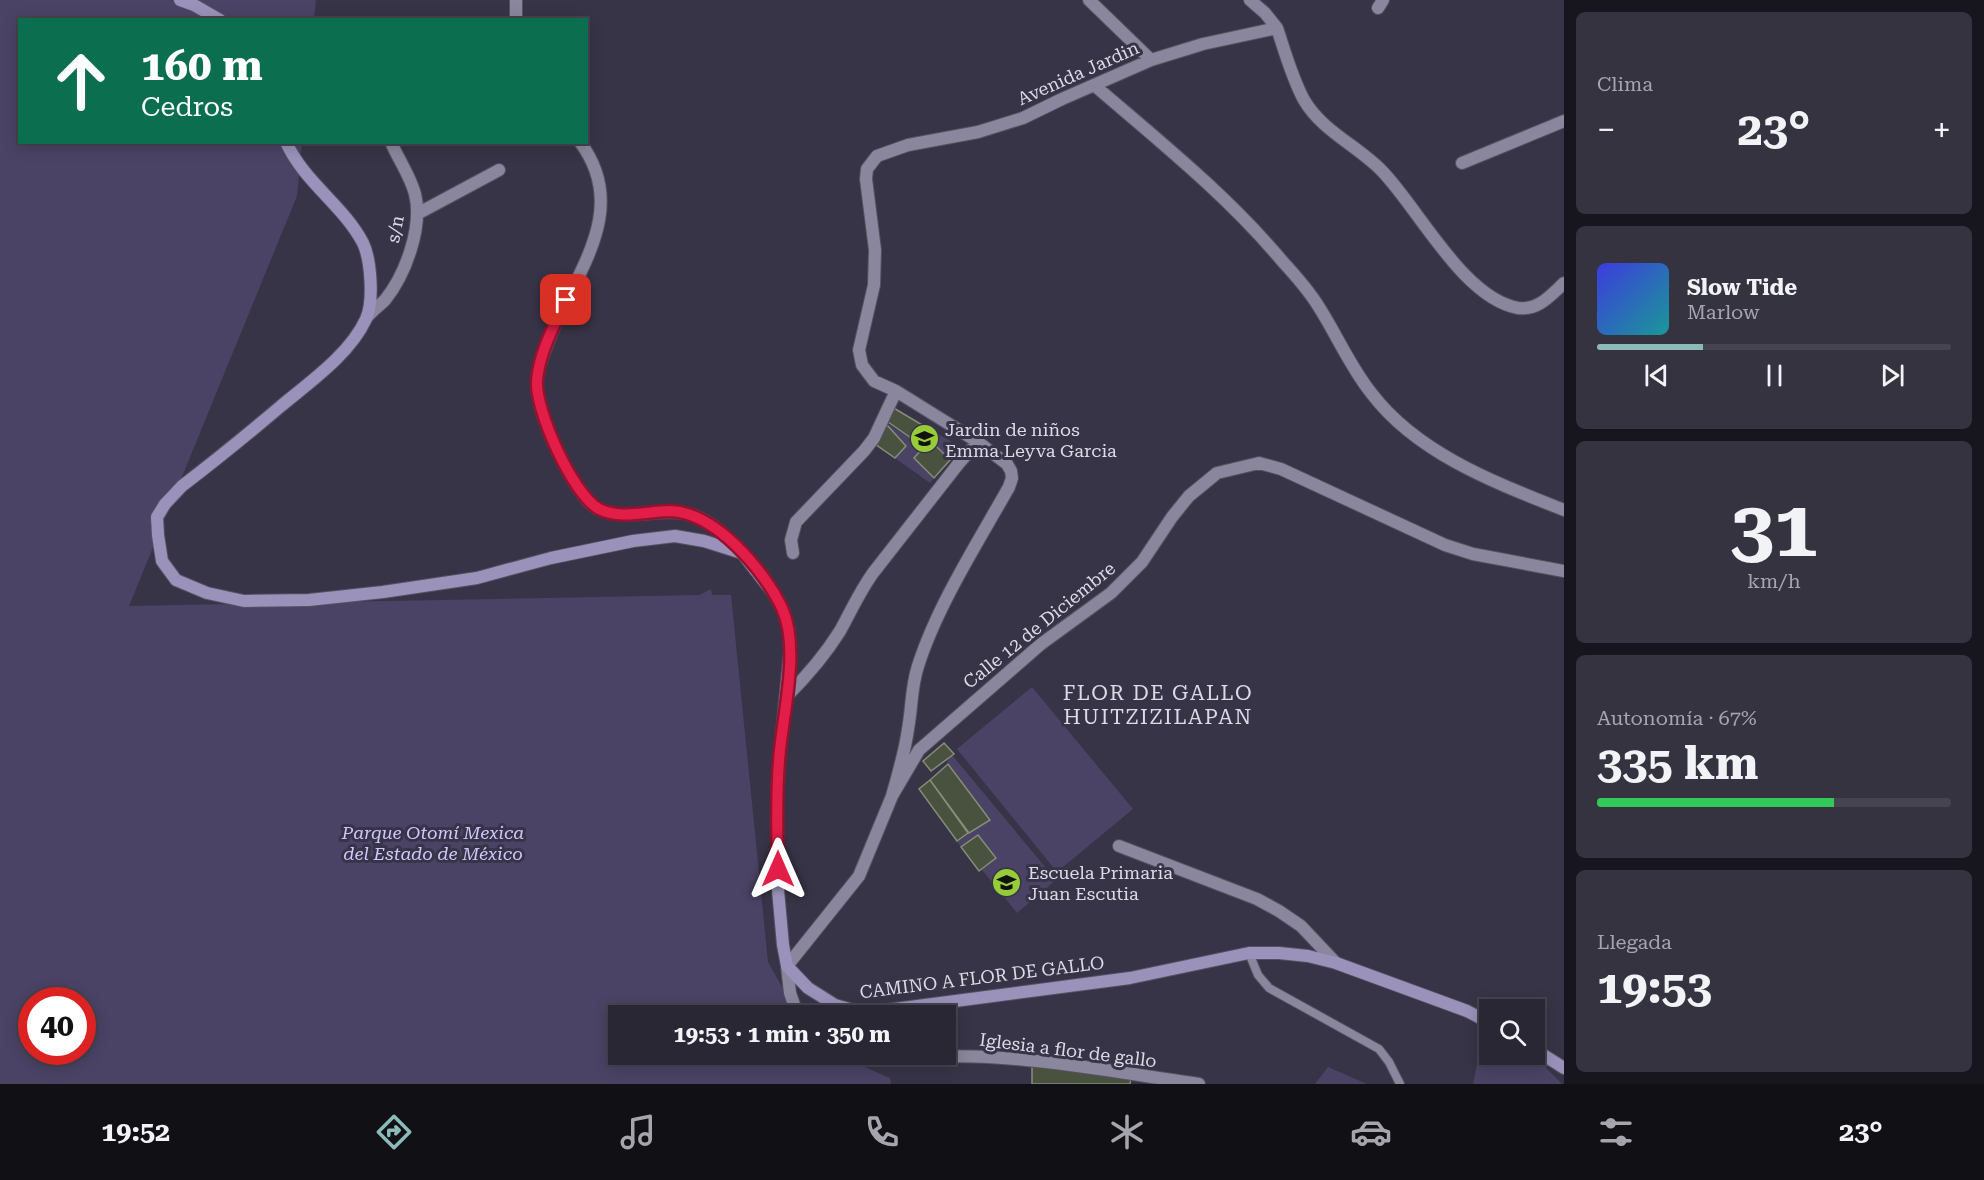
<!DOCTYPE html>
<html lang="es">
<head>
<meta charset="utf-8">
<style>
  body { margin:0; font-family:"Roboto Serif",serif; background:#363341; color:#f1f3f6; height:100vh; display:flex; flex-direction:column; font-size:22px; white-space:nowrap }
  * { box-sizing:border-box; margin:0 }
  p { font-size:20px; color:#a5a5ad }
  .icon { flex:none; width:33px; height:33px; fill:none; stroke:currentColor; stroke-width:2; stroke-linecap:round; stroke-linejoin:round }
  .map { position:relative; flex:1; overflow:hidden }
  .panel { display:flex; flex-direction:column; gap:12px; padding:12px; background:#17151d; width:420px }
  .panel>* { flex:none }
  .top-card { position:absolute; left:18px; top:18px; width:570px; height:126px; border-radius:0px; box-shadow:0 3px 15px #0003,0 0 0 2px #464450; background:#0b6e4f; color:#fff; overflow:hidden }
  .tools { position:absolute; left:1479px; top:999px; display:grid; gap:12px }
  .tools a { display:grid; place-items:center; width:66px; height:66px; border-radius:0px; background:#2a2735; box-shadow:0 3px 15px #0003,0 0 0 2px #464450; font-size:30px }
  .speed { position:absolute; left:18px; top:987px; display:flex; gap:12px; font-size:30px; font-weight:700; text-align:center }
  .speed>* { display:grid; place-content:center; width:78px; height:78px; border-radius:50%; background:#2a2735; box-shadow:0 3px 15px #0003,0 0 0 2px #464450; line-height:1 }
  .speed .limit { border:9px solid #d22; background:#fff; color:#111 }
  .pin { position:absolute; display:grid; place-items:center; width:51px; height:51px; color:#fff; margin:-26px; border-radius:12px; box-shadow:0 3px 9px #0006 }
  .me { position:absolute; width:66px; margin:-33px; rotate:0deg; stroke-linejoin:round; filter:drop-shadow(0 0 4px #0008) }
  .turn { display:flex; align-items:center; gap:21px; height:126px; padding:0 24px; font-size:27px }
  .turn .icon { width:78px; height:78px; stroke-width:2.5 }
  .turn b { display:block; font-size:42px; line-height:51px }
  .big { font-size:45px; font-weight:700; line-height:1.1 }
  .panel .tile { flex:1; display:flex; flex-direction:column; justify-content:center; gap:9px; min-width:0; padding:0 21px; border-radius:9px; background:#363341 }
  .panel .dial { align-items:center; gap:0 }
  .dial b { font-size:78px; line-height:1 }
  .song { display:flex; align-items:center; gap:18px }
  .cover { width:72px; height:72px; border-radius:9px; background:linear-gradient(135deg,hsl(240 70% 55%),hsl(180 70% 35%)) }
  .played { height:6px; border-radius:3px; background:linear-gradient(90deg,#8bbbb9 30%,#464450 30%) }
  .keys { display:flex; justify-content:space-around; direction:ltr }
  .heat { display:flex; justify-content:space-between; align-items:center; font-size:33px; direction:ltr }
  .charge { height:9px; border-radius:4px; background:linear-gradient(90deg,#34c759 67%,#464450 0) }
  .trip { position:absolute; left:608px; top:1005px; width:348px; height:60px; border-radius:0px; background:#2a2735; box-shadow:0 3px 15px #0003,0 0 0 2px #464450; font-weight:700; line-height:60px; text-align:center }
  .menu { display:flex; height:96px; justify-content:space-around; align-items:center; background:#111015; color:#a5a5ad }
  .menu .icon { width:42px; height:42px }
  .menu .current { color:#8bbbb9 }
  .menu b { font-size:27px; color:#f1f3f6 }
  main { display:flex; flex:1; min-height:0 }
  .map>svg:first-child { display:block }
</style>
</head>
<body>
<main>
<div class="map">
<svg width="1564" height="1084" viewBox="0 0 1564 1084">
  <rect width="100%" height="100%" fill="#383447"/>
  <!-- green -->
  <path fill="#4a4365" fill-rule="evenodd" d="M0,0H316L314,19L20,20V142L302,143L297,196L129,606L699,595L711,589L712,595H731L768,962L798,1015L618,1016V1054L837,1055L890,1078L891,1084H0ZM32,1000H82V1052H32Z
    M886,423L921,444L929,429L961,447L950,460L930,441L914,458L934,478L930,483L895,458L905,447Z
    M1032,687L1133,809L1057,872L957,749Z
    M952,755L1056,880L1017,913L982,870L996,859L979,835L961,847L957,842L989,819L947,761Z
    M1483,1035L1489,1038L1490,1054L1525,1055L1540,1062L1562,1084H1473Z
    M1328,1067L1367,1084H1315Z"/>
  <!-- building -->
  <path fill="#49523e" stroke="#848e78" stroke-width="1.5" d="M892,407L929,429L920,444L888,422Z
    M887,425L906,446L895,458L875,444Z
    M930,440L950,460L934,478L914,458Z
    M944,743L954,754L931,771L923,761Z
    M948,764L990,820L969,833L930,780Z
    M930,780L968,833L957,841L919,789Z
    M978,835L996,858L979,871L961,847Z
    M1032,1064L1131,1076L1130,1084H1032Z"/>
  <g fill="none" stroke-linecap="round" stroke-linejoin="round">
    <defs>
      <path id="lane" d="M1249,953L1258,975L1269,988L1379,1049L1389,1062L1400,1084"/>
      <path id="street" d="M516,0V20
        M1089,0L1151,60
        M1250,0L1265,13L1277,28
        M1378,8L1383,0
        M1094,85C1159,141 1227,195 1283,262C1295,275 1308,290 1317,304C1336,333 1350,367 1372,394C1418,454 1496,483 1564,510
        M580,142C633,213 571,277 547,345C542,357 537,371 537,384C537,415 567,476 587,500C611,528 660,505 692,515C713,522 728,538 742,553
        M1462,163L1564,121
        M417,214L499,170
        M368,316C373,310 380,305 385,300C406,274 423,226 415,194C410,175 398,159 391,142
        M793,553L791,540L796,522L864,451L874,438L896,391
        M786,697C806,677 825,655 840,631C851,611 860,591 873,573L959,463L978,442
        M892,796C898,774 905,752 908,729C912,708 911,687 918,666C937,606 978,542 1009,487L1012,478L1011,471L1007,464L978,442L896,391L874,381L862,365L859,350L874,285L875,250L866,179L867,169L877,156L908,145L978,132L1023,118L1062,99L1151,60L1203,44L1277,28C1285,52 1292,78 1304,100C1322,131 1358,146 1382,171C1419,209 1463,298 1518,308C1538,311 1551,295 1564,283
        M1119,846L1257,899L1279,911L1301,926L1336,963
        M798,1016L790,993L787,966L859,876L892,796L919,750L1041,644L1111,593L1142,562L1172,517L1189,496L1217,473L1259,463L1281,469L1445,545L1473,554L1564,571
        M896,1054C927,1058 958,1055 988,1057C1059,1061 1129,1074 1199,1084"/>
      <path id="secondary" d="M180,0L194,5L220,20
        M286,142C304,182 343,205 363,243C371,260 374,302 366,319C350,354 310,382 281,406C248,434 216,460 182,486L165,504L157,517L158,535L162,561L176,580L207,593L244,601L309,600L383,592L477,578L551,558L633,541L675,536L704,541L742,553L774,594L783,610L789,630L790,651L779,762L777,808L778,890L783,945L787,966L808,988L835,1005L853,1010H887L1130,978L1249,953H1279L1308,956L1336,963L1467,1011L1490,1023
        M1534,1049L1564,1068"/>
    </defs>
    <!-- lane casing -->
    <use href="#lane" stroke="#545161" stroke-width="10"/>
    <!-- street casing -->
    <use href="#street" stroke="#545161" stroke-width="14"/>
    <!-- secondary casing -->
    <use href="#secondary" stroke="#545161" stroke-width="14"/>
    <!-- lane -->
    <use href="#lane" stroke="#8a869d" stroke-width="8"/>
    <!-- street -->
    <use href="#street" stroke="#8a869d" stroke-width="12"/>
    <!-- secondary -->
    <use href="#secondary" stroke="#9a92ba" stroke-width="12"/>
  </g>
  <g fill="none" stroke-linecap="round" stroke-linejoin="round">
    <defs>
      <path id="route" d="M566,300C554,326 539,353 537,381C535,410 573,495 599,509C621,520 647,511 670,511C715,512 764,570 782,608C801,649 782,716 779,761C776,797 777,833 778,869"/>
    </defs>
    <!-- route casing -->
    <use href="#route" stroke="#92132f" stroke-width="15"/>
    <!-- route -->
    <use href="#route" stroke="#e11d48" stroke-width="10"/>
  </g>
  <!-- icons -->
  <defs>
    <symbol id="school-disc" viewBox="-11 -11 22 22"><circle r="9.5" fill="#97cc39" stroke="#383447"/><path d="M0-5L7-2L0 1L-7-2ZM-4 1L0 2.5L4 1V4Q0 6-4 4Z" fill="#111"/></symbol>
  </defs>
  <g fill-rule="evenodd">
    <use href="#school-disc" x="908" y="422" width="33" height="33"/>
    <use href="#school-disc" x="990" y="866" width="33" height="33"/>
  </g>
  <g text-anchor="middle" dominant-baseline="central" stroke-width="6" stroke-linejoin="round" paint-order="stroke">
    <!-- street labels -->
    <g font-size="18" fill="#dcdae6" stroke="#383447">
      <text transform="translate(1078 73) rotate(-24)">Avenida Jardin</text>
      <text transform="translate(395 229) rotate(-79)">s/n</text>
      <text transform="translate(1039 625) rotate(-39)">Calle 12 de Diciembre</text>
      <text transform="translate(982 977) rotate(-7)">CAMINO A FLOR DE GALLO</text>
      <text transform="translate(1068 1050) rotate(7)">Iglesia a flor de gallo</text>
    </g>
    <!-- poi labels -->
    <g font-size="18" fill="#dcdae6" stroke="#383447" text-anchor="start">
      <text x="945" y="429">Jardin de niños<tspan x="945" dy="21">Emma Leyva Garcia</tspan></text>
      <text x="1028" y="872">Escuela Primaria<tspan x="1028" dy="21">Juan Escutia</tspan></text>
    </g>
    <!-- park labels -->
    <g font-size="18" font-style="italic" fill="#d1c7fe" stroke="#383447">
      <text x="433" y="832">Parque Otomí Mexica<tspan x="433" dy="21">del Estado de México</tspan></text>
    </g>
    <!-- quarter labels -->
    <g font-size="21" letter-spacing="1.5" fill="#dcdae6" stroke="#383447">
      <text x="1158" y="693">FLOR DE GALLO<tspan x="1158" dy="24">HUITZIZILAPAN</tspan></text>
    </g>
  </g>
</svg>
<div class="tools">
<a><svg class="icon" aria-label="search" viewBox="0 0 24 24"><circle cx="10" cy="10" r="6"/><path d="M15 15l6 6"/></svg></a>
</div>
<div class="speed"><div class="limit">40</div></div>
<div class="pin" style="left:566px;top:300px;background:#d93025"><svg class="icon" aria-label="arrive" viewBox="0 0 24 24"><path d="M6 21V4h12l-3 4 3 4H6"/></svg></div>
<svg class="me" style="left:778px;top:869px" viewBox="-20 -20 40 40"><path d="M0-17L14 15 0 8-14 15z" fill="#e11d48" stroke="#fff" stroke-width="4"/></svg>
<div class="trip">19:53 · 1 min · 350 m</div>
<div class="top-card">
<div class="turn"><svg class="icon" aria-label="ahead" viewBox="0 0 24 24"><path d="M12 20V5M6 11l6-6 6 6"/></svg><div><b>160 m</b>Cedros</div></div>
</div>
</div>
<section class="panel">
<div class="tile"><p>Clima</p>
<div class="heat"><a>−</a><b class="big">23°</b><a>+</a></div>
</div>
<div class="tile">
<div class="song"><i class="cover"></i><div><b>Slow Tide</b><p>Marlow</p></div></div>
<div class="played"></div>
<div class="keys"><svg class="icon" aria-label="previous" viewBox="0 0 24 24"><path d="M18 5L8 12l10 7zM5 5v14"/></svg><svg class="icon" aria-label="pause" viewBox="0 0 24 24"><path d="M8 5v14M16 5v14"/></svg><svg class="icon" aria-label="next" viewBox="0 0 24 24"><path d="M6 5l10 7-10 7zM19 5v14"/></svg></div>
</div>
<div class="tile dial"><b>31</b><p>km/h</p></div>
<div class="tile"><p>Autonomía · 67%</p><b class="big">335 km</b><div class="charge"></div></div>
<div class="tile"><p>Llegada</p><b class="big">19:53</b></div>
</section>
</main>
<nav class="menu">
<b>19:52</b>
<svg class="icon current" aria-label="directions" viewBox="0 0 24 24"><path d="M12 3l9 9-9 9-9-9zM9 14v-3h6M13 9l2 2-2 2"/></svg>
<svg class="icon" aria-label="music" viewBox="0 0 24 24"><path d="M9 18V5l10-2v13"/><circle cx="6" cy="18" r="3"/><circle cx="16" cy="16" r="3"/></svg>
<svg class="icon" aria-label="phone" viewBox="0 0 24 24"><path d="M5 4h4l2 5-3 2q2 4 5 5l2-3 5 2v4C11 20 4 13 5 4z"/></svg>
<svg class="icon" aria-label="climate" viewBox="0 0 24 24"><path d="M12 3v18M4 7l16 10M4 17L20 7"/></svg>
<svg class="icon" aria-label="car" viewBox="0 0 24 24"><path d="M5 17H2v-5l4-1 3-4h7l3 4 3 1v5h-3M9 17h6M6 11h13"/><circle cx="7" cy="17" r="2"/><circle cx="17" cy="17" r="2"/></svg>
<svg class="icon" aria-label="filters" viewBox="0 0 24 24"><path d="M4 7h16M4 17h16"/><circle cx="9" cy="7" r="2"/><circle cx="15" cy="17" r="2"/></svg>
<b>23°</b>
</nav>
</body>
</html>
